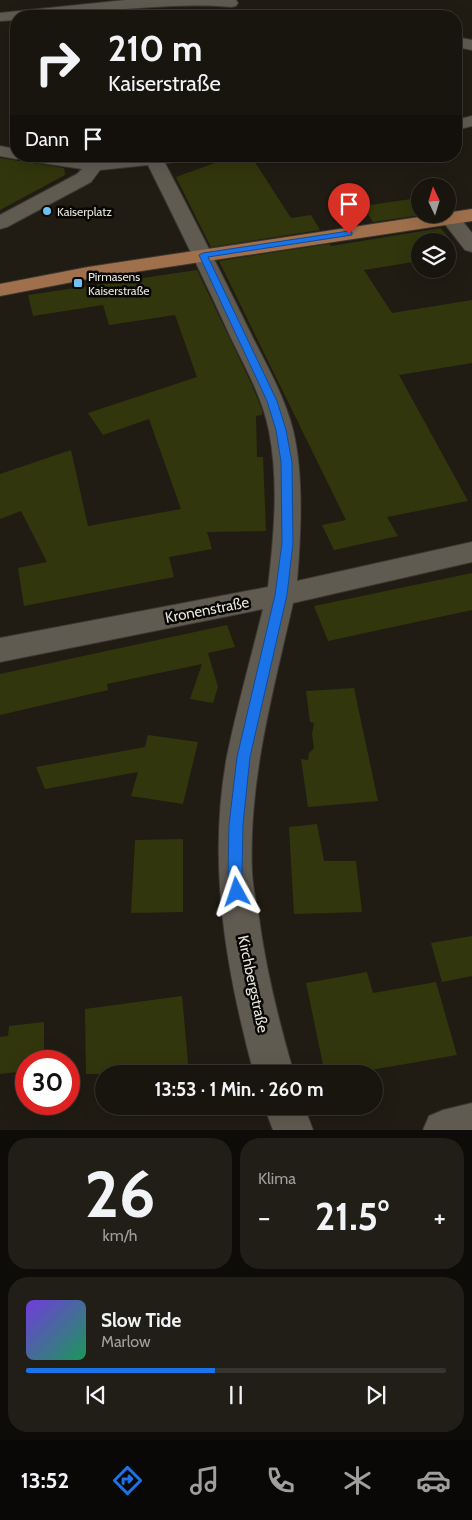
<!DOCTYPE html>
<html lang="de">
<head>
<meta charset="utf-8">
<style>
  body { margin:0; font-family:Cabin,sans-serif; background:#211e17; color:#f1f3f6; height:100vh; display:flex; flex-direction:column; font-size:19px; white-space:nowrap }
  * { box-sizing:border-box; margin:0 }
  p { font-size:16px; color:#9f9f9e }
  .icon { flex:none; width:28px; height:28px; fill:none; stroke:currentColor; stroke-width:2; stroke-linecap:round; stroke-linejoin:round }
  .map { position:relative; height:1130px; overflow:hidden }
  .panel { display:flex; flex-direction:column; gap:8px; padding:8px; background:#0d0c08; flex:1 }
  .panel>* { flex:none }
  .top-card { position:absolute; left:10px; top:10px; width:452px; height:152px; border-radius:20px; box-shadow:0 5px 20px #0002,0 0 0 1px #36342e; background:#18150e; color:#f1f3f6; overflow:hidden }
  .needle { width:32px; rotate:356deg }
  .fabs { position:absolute; left:411px; top:178px; display:grid; gap:10px }
  .fabs a { display:grid; place-items:center; width:45px; height:45px; border-radius:50%; background:#18150e; box-shadow:0 5px 20px #0002,0 0 0 1px #36342e; font-size:25px }
  .speed { position:absolute; left:15px; top:1050px; display:flex; gap:10px; font-size:25px; font-weight:700; text-align:center }
  .speed>* { display:grid; place-content:center; width:65px; height:65px; border-radius:50%; background:#18150e; box-shadow:0 5px 20px #0002,0 0 0 1px #36342e; line-height:1 }
  .speed .limit { border:8px solid #d22; background:#fff; color:#111 }
  .pin { position:absolute; display:grid; place-items:center; width:42px; height:42px; color:#fff; margin:-51px -21px; border-radius:50% 50% 50% 0; rotate:-45deg; box-shadow:0 0 5px #0007 }
  .pin .icon { rotate:45deg }
  .me { position:absolute; width:55px; margin:-28px; rotate:355deg; stroke-linejoin:round; filter:drop-shadow(0 0 4px #0008) }
  .turn { display:flex; align-items:center; gap:18px; height:105px; padding:0 15px; font-size:22px }
  .turn .icon { width:65px; height:65px; stroke-width:2.5 }
  .turn b { display:block; font-size:35px; line-height:42px }
  .then { display:flex; align-items:center; height:48px; padding:0 15px; background:#0003; gap:10px; font-size:19px }
  .big { font-size:38px; font-weight:700; line-height:1.1 }
  .panel .widget { flex:1; display:flex; flex-direction:column; justify-content:center; gap:8px; min-width:0; padding:0 18px; border-radius:20px; background:#211e17 }
  .panel .dial { align-items:center; gap:0 }
  .dial b { font-size:65px; line-height:1 }
  .song { display:flex; align-items:center; gap:15px }
  .cover { width:60px; height:60px; border-radius:8px; background:linear-gradient(135deg,hsl(260 70% 55%),hsl(150 70% 35%)) }
  .played { height:5px; border-radius:2px; background:linear-gradient(90deg,#1a73e8 45%,#36342e 45%) }
  .keys { display:flex; justify-content:space-around; direction:ltr }
  .heat { display:flex; justify-content:space-between; align-items:center; font-size:28px; direction:ltr }
  .panel .tiles { flex:1; display:grid; gap:8px; grid-template-columns:1fr 1fr }
  .widget:last-child { grid-column:span 2 }
  .trip { position:absolute; left:95px; top:1065px; width:288px; height:50px; border-radius:25px; background:#18150e; box-shadow:0 5px 20px #0002,0 0 0 1px #36342e; font-weight:700; line-height:50px; text-align:center }
  .tabs { display:flex; height:80px; justify-content:space-around; align-items:center; background:#0a0806; color:#9f9f9e }
  .tabs .icon { width:35px; height:35px }
  .tabs .on { color:#1a73e8 }
  .tabs b { font-size:22px; color:#f1f3f6 }
  .map>svg:first-child { display:block }
</style>
</head>
<body>
<div class="map">
<svg width="472" height="1130" viewBox="0 0 472 1130">
  <rect width="100%" height="100%" fill="#201c13"/>
  <!-- building -->
  <path fill="#32360c" d="M212,156H251L291,218L311,215L320,230L211,247L176,177L215,163Z
    M0,158L64,168L65,175L0,210Z
    M418,198L420,200V214H428L373,222L363,206Z
    M441,228L455,246L448,247V241H420V252H418L420,261L364,270L392,313L472,300V363L399,375L468,501L387,517L398,536L334,550L322,525L346,520L219,261L329,244L331,246Z
    M197,270L252,385L262,410V415L256,416L257,457H263L266,531L207,532L212,549L169,557L174,577L24,606L18,568L47,562L21,511L0,519V474L71,450L88,526L181,509L149,419L103,435L88,413L197,377L175,315L109,325L103,305L33,316L28,295Z
    M472,573V610L328,641L314,606Z
    M227,625L235,647L208,653L218,687L213,703L190,699L202,664L107,684L108,690L0,715V674Z
    M354,688L378,801L308,807L301,759L308,760L309,753L314,748L312,734L314,723L310,722L306,691Z
    M148,735L198,742L183,804L131,796L138,772L45,789L36,767L145,747Z
    M317,824L324,861H356L362,912L294,914L289,827Z
    M183,839V912L131,913L135,840Z
    M472,936V976L442,982L431,943Z
    M367,972L373,993L436,982L457,1055L348,1074H325L306,983Z
    M182,996L189,1074H86L85,1009Z
    M44,1022V1061H26V1071L0,1074V1037L8,1036L9,1026Z"/>
  <g fill="none" stroke-linecap="round" stroke-linejoin="round">
    <defs>
      <path id="minor" d="M126,0H236L238,3L236,6L231,7C159,1 88,16 16,16V20L0,21V13Z
        M456,37L472,40V50L456,47Z
        M472,116V126L456,130V120Z
        M0,146L16,149V156H70L90,159L92,156H108L109,158L195,156L192,160L165,163C195,221 224,278 252,336C267,366 285,397 293,430C304,475 301,535 297,581L472,542V562L293,603C273,692 248,781 252,873C253,888 256,903 259,918C266,971 279,1022 294,1074H254C226,970 207,864 227,756C237,707 251,658 263,609L0,662V638L268,587C274,536 279,482 269,431C263,399 246,369 232,340C205,281 177,223 148,165L100,170L91,182L7,227L0,229V215L77,174L82,169L29,161L21,158L16,159L0,156Z
        M450,212L457,214L472,233V252L465,250L440,218L443,214Z
        M472,1103V1130H423L429,1116L443,1110Z
        M264,1106H304L313,1130H273Z"/>
      <path id="major" d="M472,209V221L88,279L0,296V284L88,267Z"/>
    </defs>
    <!-- minor casing -->
    <use href="#minor" stroke="#3b3732" stroke-width="2"/>
    <!-- major casing -->
    <use href="#major" stroke="#3b3732" stroke-width="2"/>
    <!-- minor -->
    <use href="#minor" fill="#605b51" fill-rule="evenodd"/>
    <!-- major -->
    <use href="#major" fill="#a0704c" fill-rule="evenodd"/>
  </g>
  <!-- route -->
  <path fill="#1a73e8" stroke="#114b97" d="M349,231L352,232V235L208,257L277,401L286,430L292,462L293,543L287,595L250,757L243,825L242,874L244,892L242,897L237,899L232,897L228,874L229,825L237,757L275,595L282,543L281,462L276,430L267,401L199,255L203,253Z"/>
  <!-- markers -->
  <g fill="#6dc2f3" stroke="#080704" stroke-width="2">
    <circle cx="47" cy="211" r="5"/>
    <rect x="73" y="278" width="10" height="10" rx="2.5"/>
  </g>
  <g text-anchor="middle" dominant-baseline="central" stroke-width="5" stroke-linejoin="round" paint-order="stroke">
    <!-- far-poi labels -->
    <g font-size="12" fill="#e7e4de" stroke="#080704" text-anchor="start">
      <text x="57" y="211">Kaiserplatz</text>
      <text x="88" y="276">Pirmasens<tspan x="88" dy="14">Kaiserstraße</tspan></text>
    </g>
    <!-- street labels -->
    <g font-size="15" fill="#e7e4de" stroke="#080704">
      <text transform="translate(207 610) rotate(-11)">Kronenstraße</text>
      <text transform="translate(253 984) rotate(78)">Kirchbergstraße</text>
    </g>
  </g>
</svg>
<div class="fabs">
<a><svg class="needle" viewBox="-14 -14 28 28"><path d="M0-13l5 13h-10z" fill="#e53935"/><path d="M0 13l5-13h-10z" fill="#9f9f9e"/></svg></a>
<a><svg class="icon" aria-label="layers" viewBox="0 0 24 24"><path d="M12 4l9 5-9 5-9-5zM3 14l9 5 9-5"/></svg></a>
</div>
<div class="speed"><div class="limit">30</div></div>
<div class="pin" style="left:349px;top:234px;background:#d93025"><svg class="icon" aria-label="arrive" viewBox="0 0 24 24"><path d="M6 21V4h12l-3 4 3 4H6"/></svg></div>
<svg class="me" style="left:237px;top:892px" viewBox="-20 -20 40 40"><path d="M0-17L14 15 0 8-14 15z" fill="#1a73e8" stroke="#fff" stroke-width="4"/></svg>
<div class="trip">13:53 · 1 Min. · 260 m</div>
<div class="top-card">
<div class="turn"><svg class="icon" aria-label="right" viewBox="0 0 24 24"><path d="M7 20v-9h11M14 6l5 5-5 5"/></svg><div><b>210 m</b>Kaiserstraße</div></div>
<div class="then">Dann<svg class="icon" aria-label="arrive" viewBox="0 0 24 24"><path d="M6 21V4h12l-3 4 3 4H6"/></svg></div>
</div>
</div>
<section class="panel">
<div class="tiles">
<div class="widget dial"><b>26</b><p>km/h</p></div>
<div class="widget"><p>Klima</p>
<div class="heat"><a>−</a><b class="big">21.5°</b><a>+</a></div>
</div>
<div class="widget">
<div class="song"><i class="cover"></i><div><b>Slow Tide</b><p>Marlow</p></div></div>
<div class="played"></div>
<div class="keys"><svg class="icon" aria-label="previous" viewBox="0 0 24 24"><path d="M18 5L8 12l10 7zM5 5v14"/></svg><svg class="icon" aria-label="pause" viewBox="0 0 24 24"><path d="M8 5v14M16 5v14"/></svg><svg class="icon" aria-label="next" viewBox="0 0 24 24"><path d="M6 5l10 7-10 7zM19 5v14"/></svg></div>
</div>
</div>
</section>
<nav class="tabs">
<b>13:52</b>
<svg class="icon on" aria-label="directions" viewBox="0 0 24 24"><path d="M12 3l9 9-9 9-9-9zM9 14v-3h6M13 9l2 2-2 2"/></svg>
<svg class="icon" aria-label="music" viewBox="0 0 24 24"><path d="M9 18V5l10-2v13"/><circle cx="6" cy="18" r="3"/><circle cx="16" cy="16" r="3"/></svg>
<svg class="icon" aria-label="phone" viewBox="0 0 24 24"><path d="M5 4h4l2 5-3 2q2 4 5 5l2-3 5 2v4C11 20 4 13 5 4z"/></svg>
<svg class="icon" aria-label="climate" viewBox="0 0 24 24"><path d="M12 3v18M4 7l16 10M4 17L20 7"/></svg>
<svg class="icon" aria-label="car" viewBox="0 0 24 24"><path d="M5 17H2v-5l4-1 3-4h7l3 4 3 1v5h-3M9 17h6M6 11h13"/><circle cx="7" cy="17" r="2"/><circle cx="17" cy="17" r="2"/></svg>
</nav>
</body>
</html>
